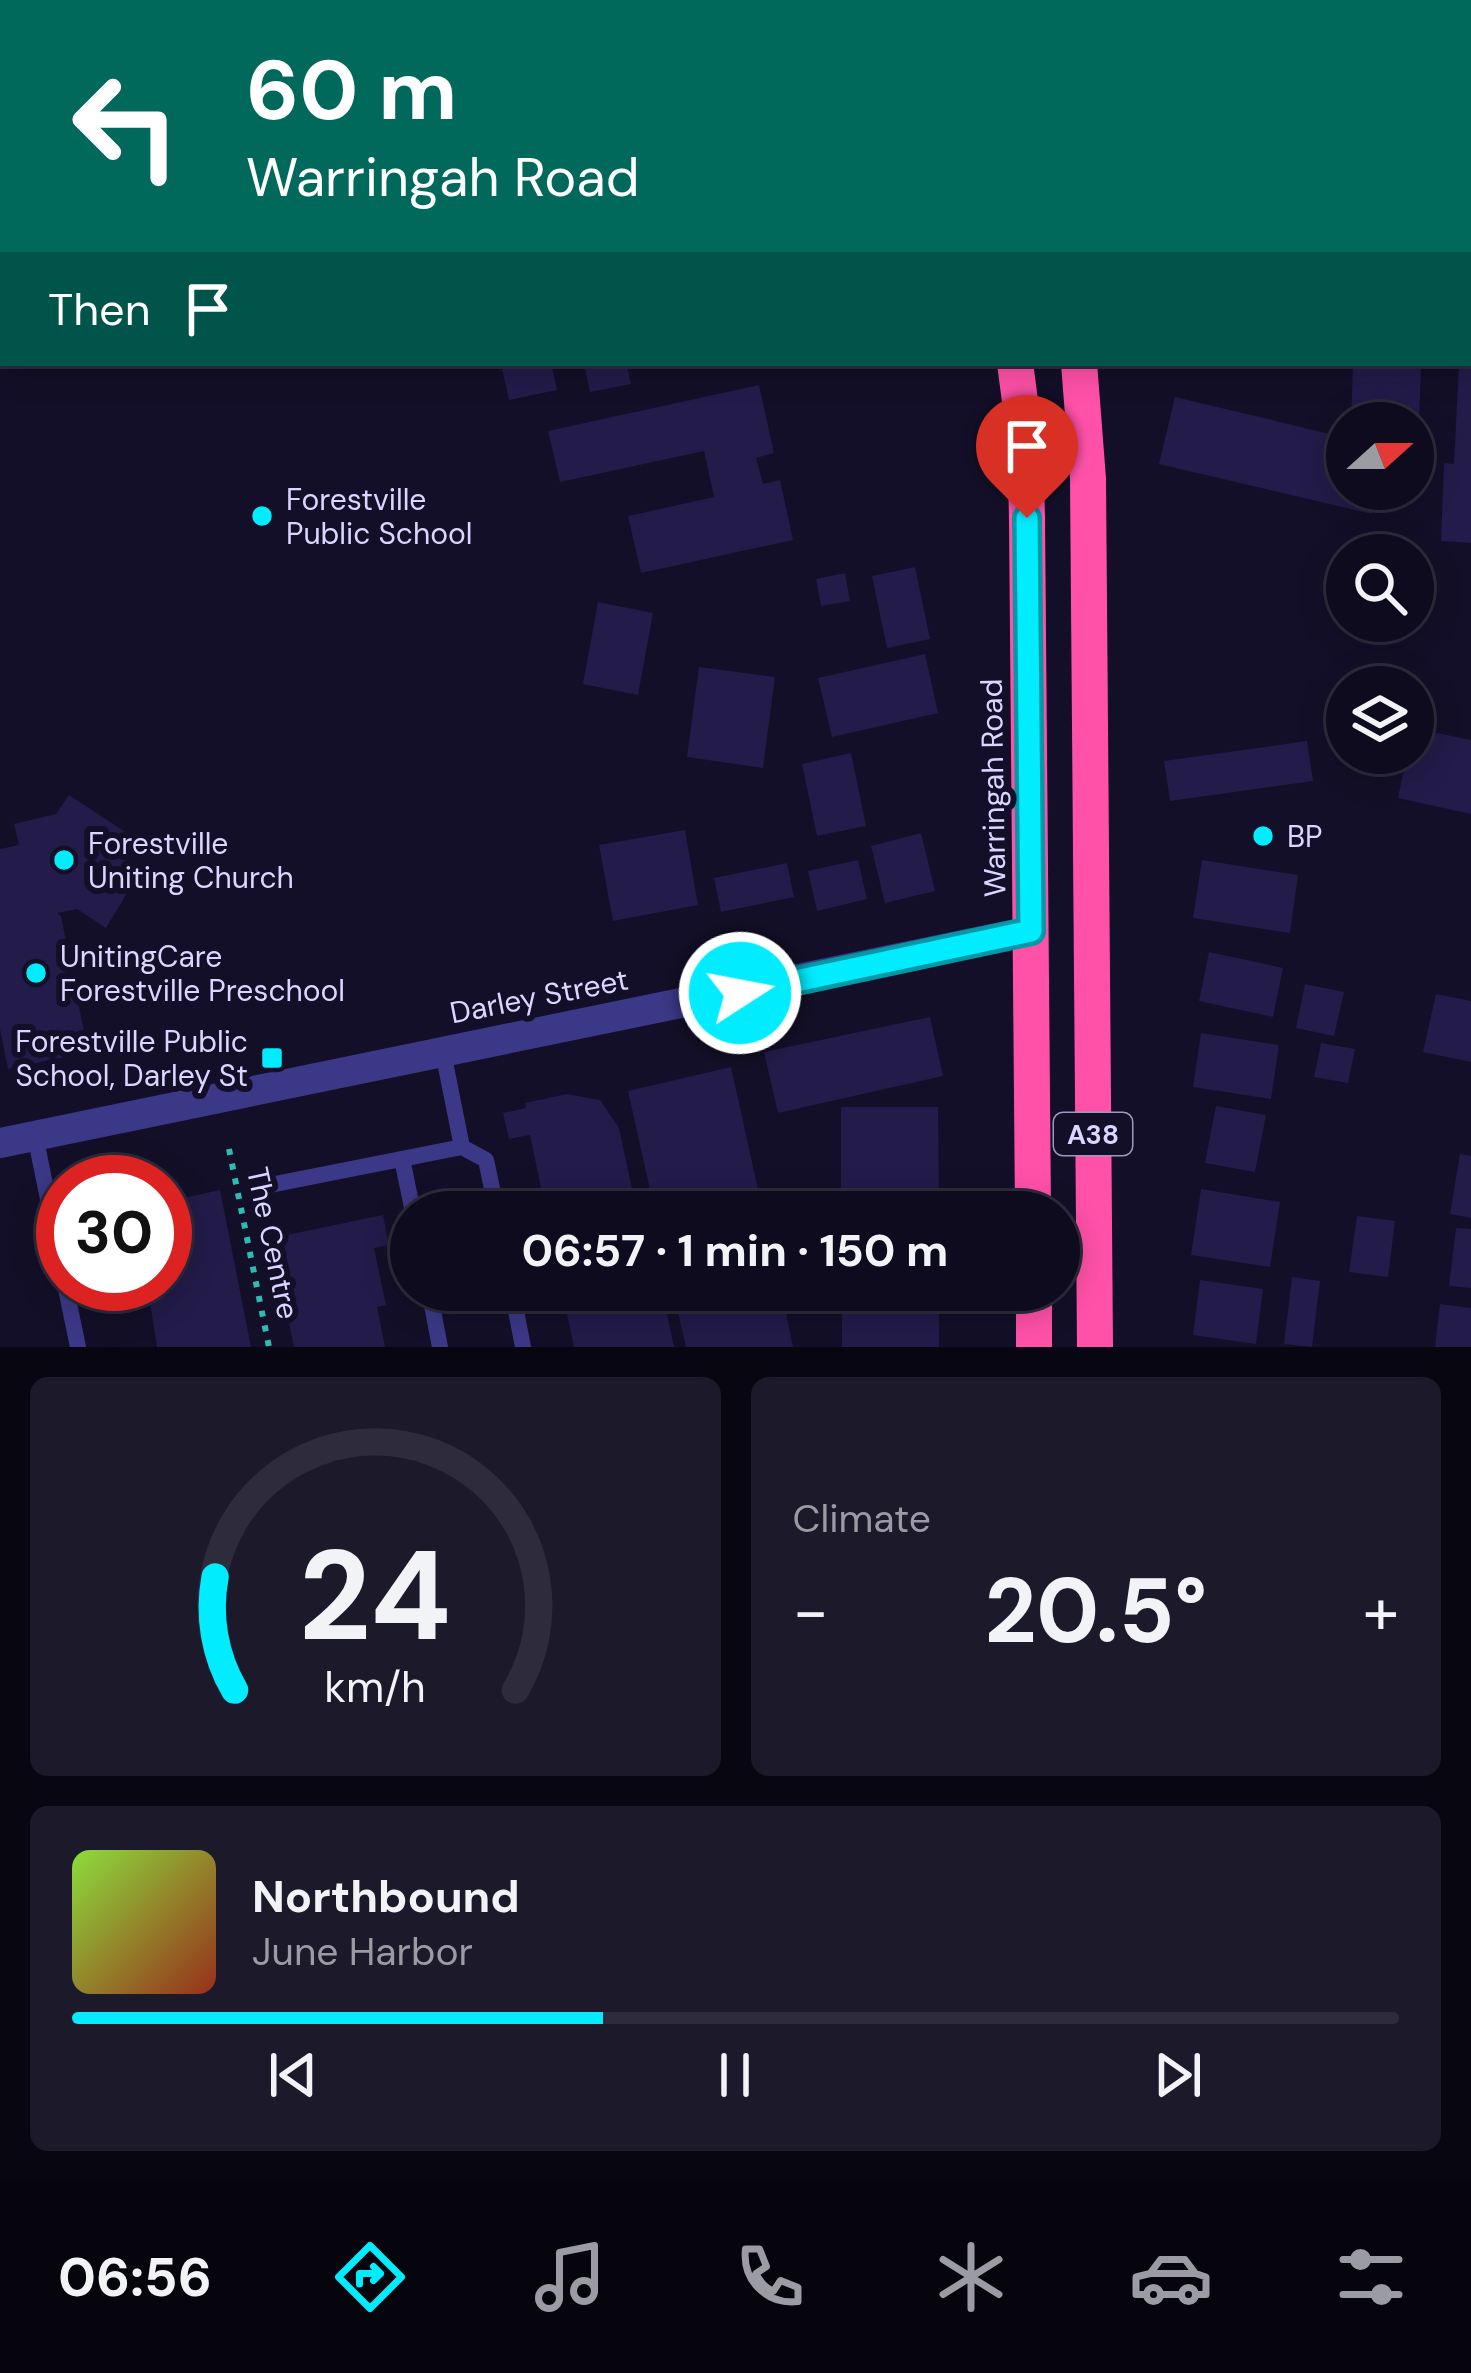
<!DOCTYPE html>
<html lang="en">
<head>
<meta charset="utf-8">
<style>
  body { margin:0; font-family:"DM Sans",sans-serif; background:#1c192b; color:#f1f3f6; height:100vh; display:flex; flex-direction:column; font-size:45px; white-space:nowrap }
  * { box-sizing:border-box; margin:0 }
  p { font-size:39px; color:#9b9ba4 }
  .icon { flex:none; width:66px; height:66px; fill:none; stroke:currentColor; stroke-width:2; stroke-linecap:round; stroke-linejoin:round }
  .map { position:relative; height:1347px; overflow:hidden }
  .panel { display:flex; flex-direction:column; gap:30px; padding:30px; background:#080610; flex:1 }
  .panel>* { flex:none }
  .guide { position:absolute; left:0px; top:0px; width:1473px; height:366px; box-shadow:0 6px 30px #0003,0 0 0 3px #2e2b3c; background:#00695c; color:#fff; overflow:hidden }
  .needle { width:78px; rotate:69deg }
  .controls { position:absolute; left:1326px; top:402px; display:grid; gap:24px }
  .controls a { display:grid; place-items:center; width:108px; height:108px; border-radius:50%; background:#0e0b1e; box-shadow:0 6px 30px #0003,0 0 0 3px #2e2b3c; font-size:60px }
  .speed { position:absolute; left:36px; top:1155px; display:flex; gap:24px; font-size:60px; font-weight:700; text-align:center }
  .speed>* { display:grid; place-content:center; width:156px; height:156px; border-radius:50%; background:#0e0b1e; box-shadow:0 6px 30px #0003,0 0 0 3px #2e2b3c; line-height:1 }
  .speed .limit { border:18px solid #d22; background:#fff; color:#111 }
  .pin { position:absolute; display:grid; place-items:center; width:102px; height:102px; color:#fff; margin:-123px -51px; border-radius:50% 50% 50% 0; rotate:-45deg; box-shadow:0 0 12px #0007 }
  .pin .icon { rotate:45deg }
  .me { position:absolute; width:132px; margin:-66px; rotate:79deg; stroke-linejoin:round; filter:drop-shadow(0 0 9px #0008) }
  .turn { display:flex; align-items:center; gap:42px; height:252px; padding:0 48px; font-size:54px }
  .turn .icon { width:156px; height:156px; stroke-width:2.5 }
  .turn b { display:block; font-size:84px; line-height:102px }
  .then { display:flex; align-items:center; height:114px; padding:0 48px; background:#0003; gap:24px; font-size:45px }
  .big { font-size:90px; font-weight:700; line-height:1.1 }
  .panel .tile { flex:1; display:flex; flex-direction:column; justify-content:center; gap:18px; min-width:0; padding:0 42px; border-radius:18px; background:#1c192b }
  .panel .dial { align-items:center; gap:0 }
  .dial svg { height:312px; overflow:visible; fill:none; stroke:#2e2b3c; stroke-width:7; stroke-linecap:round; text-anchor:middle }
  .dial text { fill:#f1f3f6; stroke:none }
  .song { display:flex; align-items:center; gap:36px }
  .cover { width:144px; height:144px; border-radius:18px; background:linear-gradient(135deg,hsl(90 70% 55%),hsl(10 70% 35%)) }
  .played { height:12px; border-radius:6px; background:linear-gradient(90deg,#02ecff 40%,#2e2b3c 40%) }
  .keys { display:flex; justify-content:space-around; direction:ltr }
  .heat { display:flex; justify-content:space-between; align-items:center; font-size:66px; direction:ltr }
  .panel .tiles { flex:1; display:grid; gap:30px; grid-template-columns:1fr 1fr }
  .tile:last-child { grid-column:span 2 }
  .trip { position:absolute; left:390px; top:1191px; width:690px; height:120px; border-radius:60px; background:#0e0b1e; box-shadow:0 6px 30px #0003,0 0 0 3px #2e2b3c; font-weight:700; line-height:120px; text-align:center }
  .menu { display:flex; height:192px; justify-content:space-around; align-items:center; background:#06040c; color:#9b9ba4 }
  .menu .icon { width:84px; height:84px }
  .menu .active { color:#02ecff }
  .menu b { font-size:54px; color:#f1f3f6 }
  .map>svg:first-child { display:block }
</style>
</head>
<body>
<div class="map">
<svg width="1471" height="1347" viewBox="0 0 1471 1347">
  <rect width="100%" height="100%" fill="#130f28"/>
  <!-- building -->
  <path fill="#231b49" d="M501,363H551L557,390L509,400Z
    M584,363H626L631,384L590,392Z
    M1353,363H1421L1419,429H1413V423H1351Z
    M1459,363H1471V543L1441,541L1444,463L1454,464Z
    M759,385L774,453L756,458L763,484L780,480L793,540L641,573L628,516L714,497L704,451L560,482L548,431Z
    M1175,397L1347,438V489H1378L1372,514L1159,464Z
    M915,567L930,639L887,648L872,576Z
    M845,573L850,601L821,606L816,579Z
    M598,602L653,613L638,695L583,684Z
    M925,654L938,713L832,737L818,678Z
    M699,667L775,677L763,768L687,757Z
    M1413,728L1471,740V814L1398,798L1407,753H1413Z
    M1307,741L1313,781L1170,801L1164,761Z
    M851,753L866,826L817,836L802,764Z
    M69,795L139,841L120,871L135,880L106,928L77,909L57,913L61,916L88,1052L8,1069L0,1029V849L19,845L14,824L56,814Z
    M685,830L698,905L613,921L599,845Z
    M921,833L935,891L885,903L871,846Z
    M858,860L867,899L817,911L808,871Z
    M1202,860L1298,875L1290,933L1193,918Z
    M787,863L794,897L721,912L714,878Z
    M1209,952L1283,968L1273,1017L1199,1001Z
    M1305,984L1344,992L1334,1036L1296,1028Z
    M1436,994L1471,1001V1062L1423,1052Z
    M930,1017L943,1076L778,1113L764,1052Z
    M1201,1033L1279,1045L1271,1099L1193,1087Z
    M1321,1043L1355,1049L1348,1083L1314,1077Z
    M731,1067L763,1212H655L628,1091Z
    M567,1094L600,1100L619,1128L637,1212H546L530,1135L509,1139L503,1113L526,1108L525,1103Z
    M1216,1106L1266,1115L1255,1172L1205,1163Z
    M841,1107H938L939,1212H841Z
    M1460,1154L1471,1156V1218L1450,1214Z
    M1201,1189L1280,1202L1270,1267L1191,1255Z
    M220,1190L251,1347H157L148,1289L140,1291L139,1284H165V1202Z
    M383,1215L389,1245L374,1248L386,1305L377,1307L385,1347H294L272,1238Z
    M1357,1216L1395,1221L1388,1277L1349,1272Z
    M1456,1228L1471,1229V1288L1449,1286Z
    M1292,1277L1320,1281L1312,1347L1284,1344Z
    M1200,1280L1263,1289L1256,1344L1193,1335Z
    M562,1290H662L674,1347H574Z
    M673,1290H781L793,1347H686Z
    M842,1290H939V1347H842Z
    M1440,1304L1471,1308V1347H1435Z"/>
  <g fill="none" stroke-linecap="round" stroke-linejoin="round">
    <!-- path -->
    <path stroke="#2dbcb0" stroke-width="6" stroke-dasharray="6 9" stroke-linecap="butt" d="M1294,0L1303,3
      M1040,1L1055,0
      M229,1149L269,1347"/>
    <!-- lane -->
    <path stroke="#3b3987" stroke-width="16" d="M443,1052L462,1147L486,1160L497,1212
      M35,1135L63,1273
      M402,1159L413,1212
      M270,1185L462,1147
      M65,1284L78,1347
      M429,1290L440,1347
      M512,1290L523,1347"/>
    <!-- street -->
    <path stroke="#3b3987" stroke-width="30" d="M1470,29H1471
      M0,1143L1031,931"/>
    <!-- highway -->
    <path stroke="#ff51a8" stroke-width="36" d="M928,0L930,3
      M995,0L996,3
      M1015,363L1025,439L1027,518L1033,1212
      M1079,363L1088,479L1095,1347
      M1034,1290V1347"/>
  </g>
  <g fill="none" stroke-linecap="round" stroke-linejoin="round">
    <defs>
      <path id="route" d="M740,993L1031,931L1027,518"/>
    </defs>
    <!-- route casing -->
    <use href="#route" stroke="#0199a6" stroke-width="30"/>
    <!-- route -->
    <use href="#route" stroke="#02ecff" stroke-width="21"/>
  </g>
  <!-- markers -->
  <g fill="#02ecff" stroke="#130f28" stroke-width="4.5">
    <circle cx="262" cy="516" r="12"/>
    <circle cx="1263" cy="836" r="12"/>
    <circle cx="64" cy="860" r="12"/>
    <circle cx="36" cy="973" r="12"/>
    <rect x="260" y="1046" width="24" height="24" rx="6"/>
  </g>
  <g text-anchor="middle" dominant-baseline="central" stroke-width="12" stroke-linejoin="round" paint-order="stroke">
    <!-- shield labels -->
    <rect fill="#130f28" stroke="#9e9abe" stroke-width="3" x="1054" y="1113" width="78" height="42" rx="9"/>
    <g font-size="27" font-weight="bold" fill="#dad6ff">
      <text x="1093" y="1134">A38</text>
    </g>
    <!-- poi labels -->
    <g font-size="30" fill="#dad6ff" stroke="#130f28" text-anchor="start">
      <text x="286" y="499">Forestville<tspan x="286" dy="34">Public School</tspan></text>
      <text x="1287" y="836">BP</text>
      <text x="88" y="843">Forestville<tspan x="88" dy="34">Uniting Church</tspan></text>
      <text x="60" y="956">UnitingCare<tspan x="60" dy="34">Forestville Preschool</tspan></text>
      <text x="248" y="1041" text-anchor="end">Forestville Public<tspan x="248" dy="34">School, Darley St</tspan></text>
    </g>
    <!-- street labels -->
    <g font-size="30" fill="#dad6ff" stroke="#130f28">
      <text transform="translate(993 788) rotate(-91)">Warringah Road</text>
      <text transform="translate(539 996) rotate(-11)">Darley Street</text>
      <text transform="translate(273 1243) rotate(78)">The Centre</text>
    </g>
  </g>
</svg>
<div class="controls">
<a><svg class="needle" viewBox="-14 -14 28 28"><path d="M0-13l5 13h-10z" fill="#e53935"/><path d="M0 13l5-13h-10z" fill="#9b9ba4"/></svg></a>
<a><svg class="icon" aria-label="search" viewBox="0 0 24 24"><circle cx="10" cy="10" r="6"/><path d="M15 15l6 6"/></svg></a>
<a><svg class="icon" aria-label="layers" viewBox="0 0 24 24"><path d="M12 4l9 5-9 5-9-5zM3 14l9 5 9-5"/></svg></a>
</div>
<div class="speed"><div class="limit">30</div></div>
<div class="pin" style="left:1027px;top:518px;background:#d93025"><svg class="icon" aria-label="arrive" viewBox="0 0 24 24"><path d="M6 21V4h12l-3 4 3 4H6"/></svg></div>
<svg class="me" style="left:740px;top:993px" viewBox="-20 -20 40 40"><circle r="17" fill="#02ecff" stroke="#fff" stroke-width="3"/><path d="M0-11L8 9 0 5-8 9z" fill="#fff"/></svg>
<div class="trip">06:57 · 1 min · 150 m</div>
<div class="guide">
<div class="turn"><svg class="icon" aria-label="left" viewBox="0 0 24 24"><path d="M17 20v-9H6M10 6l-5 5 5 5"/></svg><div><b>60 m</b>Warringah Road</div></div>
<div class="then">Then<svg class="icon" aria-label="arrive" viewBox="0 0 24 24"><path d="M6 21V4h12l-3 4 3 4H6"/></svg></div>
</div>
</div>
<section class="panel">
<div class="tiles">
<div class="tile dial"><svg viewBox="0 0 100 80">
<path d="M14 69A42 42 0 1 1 86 69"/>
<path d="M14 69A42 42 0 0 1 9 40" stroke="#02ecff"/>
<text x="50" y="56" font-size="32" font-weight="700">24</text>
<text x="50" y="72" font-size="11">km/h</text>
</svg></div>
<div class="tile"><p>Climate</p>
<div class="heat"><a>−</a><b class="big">20.5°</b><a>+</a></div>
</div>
<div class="tile">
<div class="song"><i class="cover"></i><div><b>Northbound</b><p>June Harbor</p></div></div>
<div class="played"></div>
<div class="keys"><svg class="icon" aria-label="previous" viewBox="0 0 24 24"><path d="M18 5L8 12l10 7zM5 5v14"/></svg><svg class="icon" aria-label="pause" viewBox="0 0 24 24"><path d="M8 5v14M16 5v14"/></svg><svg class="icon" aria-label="next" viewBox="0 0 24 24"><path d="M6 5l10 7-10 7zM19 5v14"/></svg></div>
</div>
</div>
</section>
<nav class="menu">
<b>06:56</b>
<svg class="icon active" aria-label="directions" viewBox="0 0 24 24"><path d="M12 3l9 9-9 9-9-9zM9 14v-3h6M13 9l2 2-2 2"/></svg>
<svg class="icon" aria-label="music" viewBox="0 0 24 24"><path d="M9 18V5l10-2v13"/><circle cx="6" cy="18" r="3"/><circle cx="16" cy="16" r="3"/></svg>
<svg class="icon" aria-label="phone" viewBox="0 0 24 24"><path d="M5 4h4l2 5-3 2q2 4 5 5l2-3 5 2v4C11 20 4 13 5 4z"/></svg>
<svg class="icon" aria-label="climate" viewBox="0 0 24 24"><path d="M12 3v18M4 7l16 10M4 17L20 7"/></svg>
<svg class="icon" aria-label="car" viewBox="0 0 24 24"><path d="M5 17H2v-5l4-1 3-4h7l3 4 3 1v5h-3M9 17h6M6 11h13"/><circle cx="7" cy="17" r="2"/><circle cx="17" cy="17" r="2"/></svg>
<svg class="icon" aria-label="filters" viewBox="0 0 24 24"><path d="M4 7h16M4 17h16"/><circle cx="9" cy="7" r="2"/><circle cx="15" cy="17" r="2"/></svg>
</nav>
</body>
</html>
